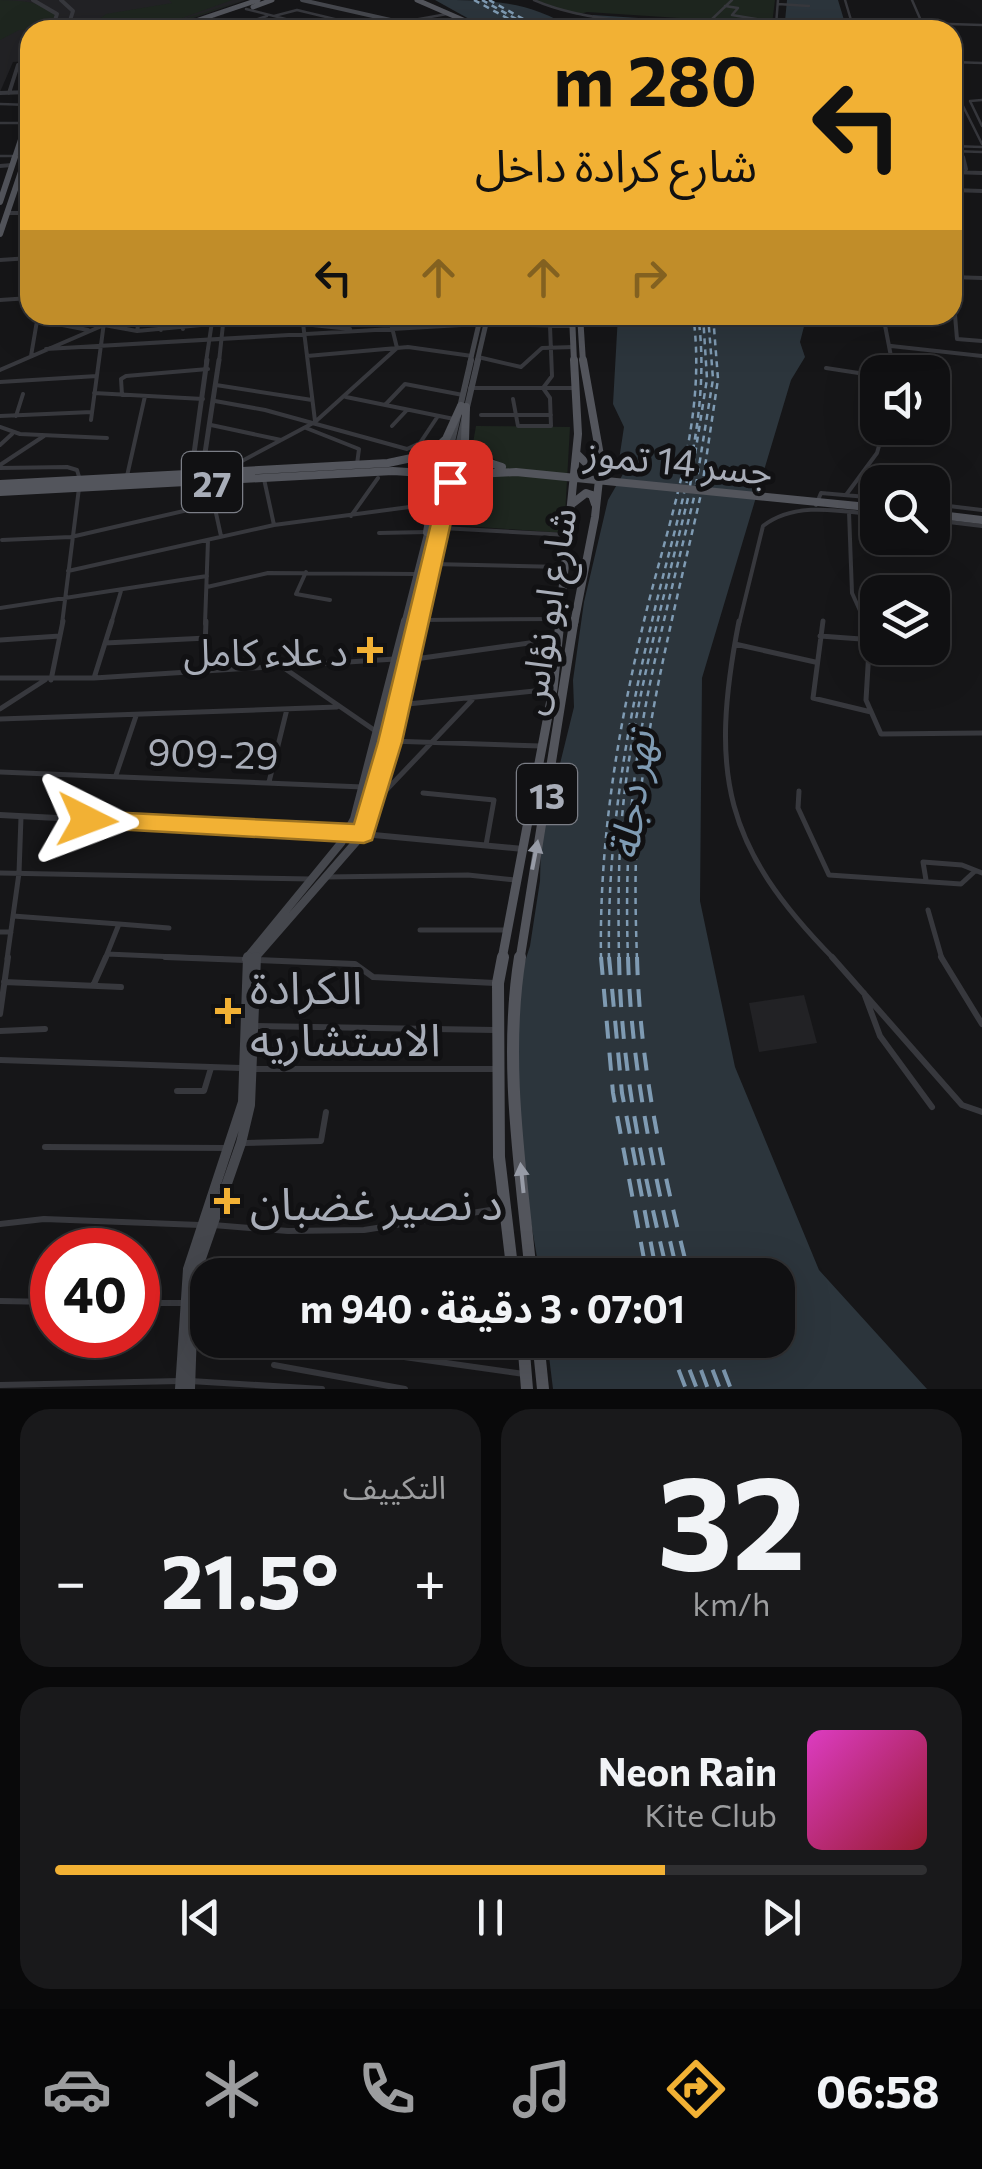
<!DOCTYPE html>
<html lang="ar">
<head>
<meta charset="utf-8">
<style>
  body { margin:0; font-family:Commissioner,"Noto Sans Arabic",sans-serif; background:#19191b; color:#f1f3f6; direction:rtl; height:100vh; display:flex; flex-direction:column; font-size:38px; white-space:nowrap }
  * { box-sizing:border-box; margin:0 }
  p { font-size:32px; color:#9c9d9f }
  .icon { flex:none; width:55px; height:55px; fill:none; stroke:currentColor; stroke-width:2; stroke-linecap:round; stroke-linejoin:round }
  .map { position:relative; height:1389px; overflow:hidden; direction:ltr }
  .panel { display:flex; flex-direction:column; gap:20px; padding:20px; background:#09090a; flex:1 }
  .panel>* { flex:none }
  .hud { position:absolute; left:20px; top:20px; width:942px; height:305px; border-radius:30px; box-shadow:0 10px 40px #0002,0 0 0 2px #303032; direction:rtl; background:#f2b134; color:#111; overflow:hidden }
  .tools { position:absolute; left:860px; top:355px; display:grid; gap:20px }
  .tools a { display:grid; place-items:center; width:90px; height:90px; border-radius:20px; background:#101012; box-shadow:0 10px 40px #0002,0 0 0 2px #303032; font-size:50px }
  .speed { position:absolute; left:30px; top:1228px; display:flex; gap:20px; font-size:50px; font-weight:700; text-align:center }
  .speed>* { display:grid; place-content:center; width:130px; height:130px; border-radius:50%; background:#101012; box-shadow:0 10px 40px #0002,0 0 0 2px #303032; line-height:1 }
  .speed .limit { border:15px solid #d22; background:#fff; color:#111 }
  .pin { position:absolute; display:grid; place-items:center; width:85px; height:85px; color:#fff; margin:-42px; border-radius:20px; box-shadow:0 5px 15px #0006 }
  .me { position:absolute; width:110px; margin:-55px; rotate:93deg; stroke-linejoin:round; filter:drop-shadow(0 0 8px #0008) }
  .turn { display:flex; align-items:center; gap:35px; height:210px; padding:0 40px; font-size:45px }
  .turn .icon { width:130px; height:130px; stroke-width:2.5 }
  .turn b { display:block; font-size:70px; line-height:85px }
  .lanes { display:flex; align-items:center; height:95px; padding:0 40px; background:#0003; justify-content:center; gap:50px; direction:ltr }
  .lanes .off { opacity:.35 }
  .big { font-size:75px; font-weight:700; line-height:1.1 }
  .panel .tile { flex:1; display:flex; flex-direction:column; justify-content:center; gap:15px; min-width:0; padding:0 35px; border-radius:30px; background:#19191b }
  .panel .dial { align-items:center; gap:0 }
  .dial b { font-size:130px; line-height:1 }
  .song { display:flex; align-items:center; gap:30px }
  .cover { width:120px; height:120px; border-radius:15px; background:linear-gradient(135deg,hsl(310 70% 55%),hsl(350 70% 35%)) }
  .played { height:10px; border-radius:5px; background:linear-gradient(90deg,#f2b134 70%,#303032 70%) }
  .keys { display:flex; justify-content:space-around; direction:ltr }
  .heat { display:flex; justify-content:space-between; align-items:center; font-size:55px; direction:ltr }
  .panel .tiles { flex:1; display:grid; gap:20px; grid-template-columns:1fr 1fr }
  .tile:last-child { grid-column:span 2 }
  .trip { position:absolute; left:190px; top:1258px; width:605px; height:100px; border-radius:30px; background:#101012; box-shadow:0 10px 40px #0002,0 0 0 2px #303032; font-weight:700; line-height:100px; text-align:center; direction:rtl }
  .menu { display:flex; height:160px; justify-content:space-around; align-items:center; background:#060607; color:#9c9d9f }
  .menu .icon { width:70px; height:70px }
  .menu .selected { color:#f2b134 }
  .menu b { font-size:45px; color:#f1f3f6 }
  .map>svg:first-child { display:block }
</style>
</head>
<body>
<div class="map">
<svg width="982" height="1389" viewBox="0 0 982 1389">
  <rect width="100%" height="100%" fill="#161618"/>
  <!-- built -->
  <path fill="#222225" d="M0,0H246L159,30H30V61L13,62L0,92Z
    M804,995L817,1043L759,1052L749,1003Z"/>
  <!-- green -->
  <path fill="#1e261f" d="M0,0C20,1 40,0 55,15L51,29L19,30L0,40Z
    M169,0H232L152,29L244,0L157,30H135L140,28L138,24L130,29L78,30L81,20H98L106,14L172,3Z
    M536,0H775L772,24L587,12L577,15Z
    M476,426L570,427L564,533L452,525L465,487L493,475L498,462L473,443Z"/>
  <!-- water -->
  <path fill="#2c353c" d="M435,0C489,0 530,0 574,30H489Z
    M787,0H838L847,30H597L591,23L593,15L777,27L785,21Z
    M618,315H807L800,342L805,357L791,380L702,678L700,901L735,1067L819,1270L927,1389H553L547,1340H778V1275H540L525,1187L517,1062L521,974L530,946L540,881L541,841L574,707L573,680L584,602L608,500L623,474L619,460L624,427L613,404Z"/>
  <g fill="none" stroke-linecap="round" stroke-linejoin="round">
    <!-- ferry-far1 -->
    <path stroke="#7f9bb3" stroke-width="2.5" stroke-dasharray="6 5" stroke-linecap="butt" d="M474,0L529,30
      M482,0L536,30
      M489,0L543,30
      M524,24L532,30
      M696,485L713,379L708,315
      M690,486L707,379L703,315
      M702,487L718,379L713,315
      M601,959C599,843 617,733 644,621C668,521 708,419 693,315
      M609,959C607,843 625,733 652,621C675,521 713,419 698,315
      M619,959C618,903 618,845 625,789C637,690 666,591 689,494
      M628,959C626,903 627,847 633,792C643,691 672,591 695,493
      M637,959C635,903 634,845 641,789C653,690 679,591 701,494"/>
    <!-- ferry -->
    <path stroke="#7f9bb3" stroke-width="4" stroke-dasharray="18 14" stroke-linecap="butt" d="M601,957L613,1093L647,1275
      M609,957L622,1093L657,1275
      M619,957C621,1069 642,1166 668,1275
      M628,957C631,1066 653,1169 678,1275
      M637,957C640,1068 662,1167 689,1275
      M667,1340L686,1389
      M678,1340L697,1389
      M690,1340L708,1389
      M701,1340L720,1389
      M712,1340L731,1389"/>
    <!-- minor-far3 -->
    <path stroke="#37383d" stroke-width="2.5" d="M534,0C600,29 699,23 771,26L776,25L778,0
      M845,0L854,30
      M912,0L922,23
      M778,4L809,6
      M725,6L738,8L732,15L762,20
      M246,9L329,30
      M274,16L297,10L372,28
      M710,21L732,0
      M851,21L982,25
      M251,23L282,30
      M186,30L215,19
      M224,30L267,16
      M296,30L313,27
      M358,30L447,14
      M952,62L982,63
      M952,84L982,144
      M982,100L970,101L982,126
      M0,104L30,105
      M0,123H26
      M952,146L982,147
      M952,151L982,152
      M961,151L963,159
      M0,156H15"/>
    <!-- minor-far2 -->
    <path stroke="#37383d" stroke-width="4" d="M963,157L966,169
      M0,166L12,165
      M952,172L982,173
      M952,190L982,191
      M8,213H30
      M23,233H30
      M952,277L982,278
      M952,279L957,339L982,341
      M0,300L30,298
      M302,315L315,421
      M883,315L894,372
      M37,320L88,330
      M303,324L350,329
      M486,324L572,326
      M183,329L185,315
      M161,330L163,315
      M137,331L140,315
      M891,346L982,356
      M46,349L479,324
      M31,356L38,315
      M307,356L408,347L472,356
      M478,357L521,367L542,348L573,347
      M826,368L878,376
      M0,370L104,325L137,331L212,324
      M0,382L97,376
      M216,385L312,400
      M470,388H575
      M94,393L203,399
      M122,395L121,379L126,376L208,369
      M346,397L454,419
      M513,399L518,426H551L550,398L543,388L552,376L550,326
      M215,401L265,410L407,449L420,443L438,416
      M385,405L405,384L463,395
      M481,415H551
      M0,416L92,412
      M16,416L23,394
      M91,420L105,315
      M211,425L281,440
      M392,426L407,410
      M0,427L20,434L107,438
      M306,428L359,449L357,464
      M0,445L12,434
      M0,465L44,436
      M0,468L67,467L77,470L80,480
      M225,470L315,422L397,348L389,315
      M127,476L145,396
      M264,479L274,525
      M219,481L214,504L221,536
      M846,495L877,453L884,428
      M932,504L982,510
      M816,505L821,493L878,498
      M849,512L852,593L866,624
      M351,516L378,478
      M932,520L982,526
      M442,528L568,535
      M379,533L427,532
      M2,540L71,537L214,504
      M432,564L563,567
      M68,571L274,525L432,504
      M306,572L296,594L330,600
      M207,587L268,573L417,574
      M0,608L207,576
      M419,620L559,619
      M62,624L79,488
      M111,624L121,591
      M205,624L208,540
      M739,624L763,526C795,501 841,511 878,515"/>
    <!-- minor-far1 -->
    <path stroke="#37383d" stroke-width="5" d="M739,621C709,775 724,847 834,959
      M823,621L813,698L871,712
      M865,621L870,633L866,700L881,734L982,733
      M820,636L861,639L870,645
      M0,640L60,636
      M105,643L207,638
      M735,644L815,662
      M408,660L557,639
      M284,668L377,732
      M204,671L206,621
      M0,678H94L395,659
      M94,678L112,621
      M51,680L63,621
      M398,705L553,689
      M0,709L45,680
      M0,719L337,707
      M390,741L541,746
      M0,772L363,787
      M116,775L136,716
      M269,782L287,709
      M799,791L798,808L829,875L961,884L974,872
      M423,793L494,800L486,845
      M373,804L472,700
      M0,873L311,879
      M326,877L468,875L515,880
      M926,880L923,862L962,865L982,873
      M928,910L942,959
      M13,916L119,924L107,954L223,959
      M119,924L169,928
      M420,930H507
      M0,932H11
      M7,959L19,873L21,817
      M105,959L107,954"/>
    <!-- minor -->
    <path stroke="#37383d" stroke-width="6" d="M165,957L245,960
      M832,957L962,1105L982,1112
      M941,957L982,1024
      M257,960L355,964L373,977L495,983
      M4,982L121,987
      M93,986L106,957
      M864,993L880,1036L932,1107
      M0,1014L8,957
      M255,1026L494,1030
      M0,1031L45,1029
      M0,1060L241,1068
      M252,1069H495
      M177,1091H204L211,1068
      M244,1143L321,1141L326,1112
      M45,1147L228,1148
      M0,1224L44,1219L200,1225
      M213,1225L288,1231L364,1230L503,1208
      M0,1301L52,1302
      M138,1303H184
      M391,1340L390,1355L524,1374
      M492,1340L521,1344
      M274,1365L405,1389
      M190,1381L322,1389
      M0,1385L180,1381"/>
    <!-- tertiary-far2 -->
    <path stroke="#37383d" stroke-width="4" d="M33,0L57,14L52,30
      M61,0L73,11L67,30
      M0,93L30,92
      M9,93L18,65L30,62
      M0,260L30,258
      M206,362L213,315
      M219,362L224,315"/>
    <!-- tertiary-far1 -->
    <path stroke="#37383d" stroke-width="5" d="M202,473L219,360
      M191,475L207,360"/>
    <!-- tertiary -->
    <path stroke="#37383d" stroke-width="6" d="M0,815L363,834L523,849"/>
    <!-- secondary-far4 -->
    <path stroke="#45474d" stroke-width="4" d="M302,0L395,21L404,30"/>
    <!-- secondary-far3 -->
    <path stroke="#45474d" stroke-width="5" d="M470,362L481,315
      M477,362L488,315"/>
    <!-- secondary-far2 -->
    <path stroke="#45474d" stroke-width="6" d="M451,446L471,360
      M458,446L478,360
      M443,475L449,453
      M452,475L456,454
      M435,502L441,481
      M445,505L450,482
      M404,624L428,530
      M418,624L440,529"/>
    <!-- secondary-far1 -->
    <path stroke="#45474d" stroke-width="8" d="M246,959L341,843L354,819L405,621
      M254,959L363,834L418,621"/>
    <!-- secondary -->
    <path stroke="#45474d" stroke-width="10" d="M180,1389L188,1269L243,1102L248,957
      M190,1389L193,1303L199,1264L241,1143L250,1105L256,957"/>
    <!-- primary-far4 -->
    <path stroke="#53555c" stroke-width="5" d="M417,0L486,30
      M253,7L272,0
      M169,30L258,0
      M22,94L30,96
      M14,159L30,111
      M25,159L30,144"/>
    <!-- primary-far3 -->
    <path stroke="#53555c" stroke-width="6" d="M0,202L15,157
      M0,234L26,157
      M572,315L574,362
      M580,315L583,362"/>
    <!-- primary-far2 -->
    <path stroke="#53555c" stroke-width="8" d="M466,407L465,441L472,454
      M434,450L446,439L461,406
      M445,450L468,453L482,462L481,469L449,479L417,468L421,456Z
      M577,454L587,464L597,459L598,452
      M481,460L502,467
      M475,474L516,472L878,508
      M0,484L388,463L421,456
      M0,492L393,471L423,473
      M573,503L586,493L592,495L595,504
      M932,514L982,520
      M440,531L454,489L462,479
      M427,532L435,488L428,476
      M559,624L578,434L574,360
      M574,624L595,517L601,461L583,360"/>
    <!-- primary-far1 -->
    <path stroke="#53555c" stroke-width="9" d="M502,959L553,689L560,621
      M520,959L574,621"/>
    <!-- primary -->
    <path stroke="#53555c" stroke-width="12" d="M503,957L498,983L499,1157L513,1275
      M520,957C503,1062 521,1170 531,1275
      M523,1340L527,1389
      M538,1340L543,1389"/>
  </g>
  <!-- one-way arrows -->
  <defs><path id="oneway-solid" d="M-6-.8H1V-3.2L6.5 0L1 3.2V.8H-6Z" transform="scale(2.5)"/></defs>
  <g fill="#979ba6">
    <use href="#oneway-solid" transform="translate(535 855) rotate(-79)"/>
    <use href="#oneway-solid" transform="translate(522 1178) rotate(-96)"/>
  </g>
  <!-- route -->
  <path fill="#f2b134" stroke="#9d7322" stroke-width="2.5" d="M450,476L460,482L402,742L372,840L364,843L78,827L74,820L78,814L87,811L354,824L378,742L441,482Z"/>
  <!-- markers -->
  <g fill="#f2b134" stroke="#111113" stroke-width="4">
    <path d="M365 635h10v10h10v10h-10v10h-10v-10h-10v-10h10z"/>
    <path d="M223 996h10v10h10v10h-10v10h-10v-10h-10v-10h10z"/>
    <path d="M222 1186h10v10h10v10h-10v10h-10v-10h-10v-10h10z"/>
  </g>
  <g text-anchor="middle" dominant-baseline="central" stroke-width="10" stroke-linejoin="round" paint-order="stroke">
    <!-- shield labels -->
    <g fill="#111113" stroke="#7b7e86" stroke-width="2.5">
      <rect x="182" y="452" width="60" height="60" rx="8"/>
      <rect x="517" y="764" width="60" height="60" rx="8"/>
    </g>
    <g font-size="35" font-weight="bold" fill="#a8adb8">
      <text x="212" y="482">27</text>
      <text x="547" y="794">13</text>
    </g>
    <!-- street labels -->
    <g font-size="38" fill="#a8adb8" stroke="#111113">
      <text transform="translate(679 460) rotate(6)">جسر 14 تموز</text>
      <text transform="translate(545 611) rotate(-81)">شارع ابو نؤاس</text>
      <text transform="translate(213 752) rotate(2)">909-29</text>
    </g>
    <!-- poi labels -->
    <g font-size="38" fill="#a8adb8" stroke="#111113" text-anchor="end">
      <text x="348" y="650">د علاء كامل</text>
    </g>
    <!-- water labels -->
    <g font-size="40" font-style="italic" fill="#7f9bb3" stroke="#111113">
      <text transform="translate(630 795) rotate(-82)">نهر دجلة</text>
    </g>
    <!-- near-poi labels -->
    <g font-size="45" fill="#a8adb8" stroke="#111113" text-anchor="start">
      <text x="250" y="985">الكرادة<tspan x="250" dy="52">الاستشاريه</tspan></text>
      <text x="250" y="1201">د نصير غضبان</text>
    </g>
  </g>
</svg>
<div class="tools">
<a><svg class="icon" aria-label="sound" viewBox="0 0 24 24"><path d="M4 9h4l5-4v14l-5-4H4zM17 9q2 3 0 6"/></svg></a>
<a><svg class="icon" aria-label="search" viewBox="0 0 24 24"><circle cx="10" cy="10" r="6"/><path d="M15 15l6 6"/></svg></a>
<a><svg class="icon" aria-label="layers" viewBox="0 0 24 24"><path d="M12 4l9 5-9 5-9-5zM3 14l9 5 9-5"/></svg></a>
</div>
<div class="speed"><div class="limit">40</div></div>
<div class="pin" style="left:450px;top:482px;background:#d93025"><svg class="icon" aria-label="arrive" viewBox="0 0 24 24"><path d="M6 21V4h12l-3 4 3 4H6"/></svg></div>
<svg class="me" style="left:87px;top:820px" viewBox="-20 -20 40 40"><path d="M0-17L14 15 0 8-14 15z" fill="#f2b134" stroke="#fff" stroke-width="4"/></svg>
<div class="trip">07:01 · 3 دقيقة · 940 m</div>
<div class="hud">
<div class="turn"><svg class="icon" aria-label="left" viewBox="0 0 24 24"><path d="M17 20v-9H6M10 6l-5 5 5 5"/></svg><div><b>280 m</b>شارع كرادة داخل</div></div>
<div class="lanes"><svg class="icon" aria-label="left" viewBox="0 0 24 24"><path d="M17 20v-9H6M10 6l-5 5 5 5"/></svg><svg class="icon off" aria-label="ahead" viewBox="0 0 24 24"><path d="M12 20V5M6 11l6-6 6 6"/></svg><svg class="icon off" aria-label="ahead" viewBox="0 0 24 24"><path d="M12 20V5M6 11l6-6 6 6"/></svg><svg class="icon off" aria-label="right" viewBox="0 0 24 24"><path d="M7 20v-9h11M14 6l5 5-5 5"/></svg></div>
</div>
</div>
<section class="panel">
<div class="tiles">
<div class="tile dial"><b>32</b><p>km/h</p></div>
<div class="tile"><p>التكييف</p>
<div class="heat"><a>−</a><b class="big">21.5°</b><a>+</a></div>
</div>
<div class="tile">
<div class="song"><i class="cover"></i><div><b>Neon Rain</b><p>Kite Club</p></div></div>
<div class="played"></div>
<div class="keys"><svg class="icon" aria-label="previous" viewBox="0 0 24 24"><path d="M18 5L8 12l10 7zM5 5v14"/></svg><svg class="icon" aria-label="pause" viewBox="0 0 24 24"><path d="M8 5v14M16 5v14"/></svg><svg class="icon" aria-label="next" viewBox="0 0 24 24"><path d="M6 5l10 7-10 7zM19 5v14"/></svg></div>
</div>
</div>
</section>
<nav class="menu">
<b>06:58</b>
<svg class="icon selected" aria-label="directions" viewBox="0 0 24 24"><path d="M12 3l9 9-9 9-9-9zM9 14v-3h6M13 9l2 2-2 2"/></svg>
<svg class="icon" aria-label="music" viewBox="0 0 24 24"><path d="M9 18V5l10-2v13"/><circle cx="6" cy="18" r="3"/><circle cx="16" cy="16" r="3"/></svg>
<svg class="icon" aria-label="phone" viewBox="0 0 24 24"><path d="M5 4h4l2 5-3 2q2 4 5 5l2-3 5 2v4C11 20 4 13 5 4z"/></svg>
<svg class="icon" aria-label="climate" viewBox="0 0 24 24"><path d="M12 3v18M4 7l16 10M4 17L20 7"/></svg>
<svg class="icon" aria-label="car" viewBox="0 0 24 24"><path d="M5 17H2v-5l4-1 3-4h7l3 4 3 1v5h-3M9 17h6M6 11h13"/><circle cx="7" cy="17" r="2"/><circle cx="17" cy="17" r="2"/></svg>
</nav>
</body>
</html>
